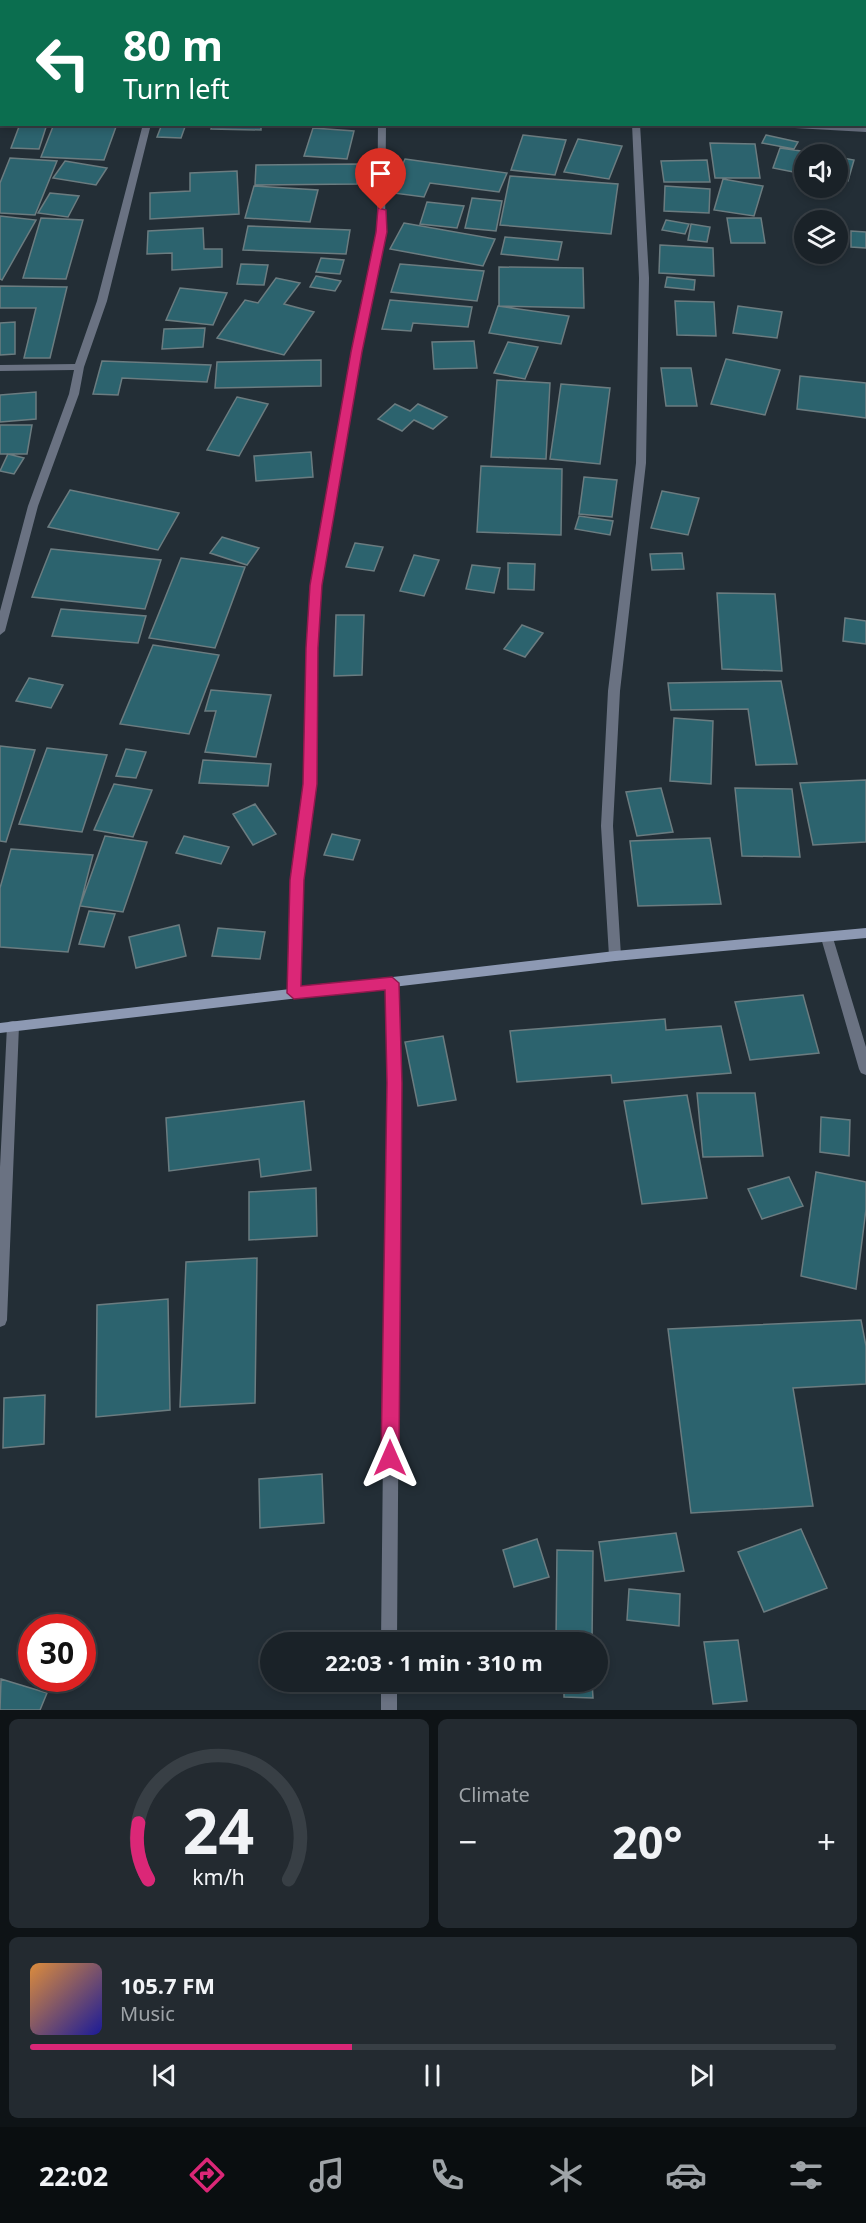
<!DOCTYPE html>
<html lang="en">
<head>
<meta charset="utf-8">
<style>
  body { margin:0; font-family:"Noto Sans",sans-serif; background:#232a30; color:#f1f3f6; height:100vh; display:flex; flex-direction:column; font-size:22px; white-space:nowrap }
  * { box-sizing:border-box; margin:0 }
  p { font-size:20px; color:#9fa4a8 }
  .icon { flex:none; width:33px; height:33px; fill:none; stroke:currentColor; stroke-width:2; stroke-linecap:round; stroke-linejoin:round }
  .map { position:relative; height:1710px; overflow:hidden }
  .panel { display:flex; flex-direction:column; gap:9px; padding:9px; background:#0e1316; flex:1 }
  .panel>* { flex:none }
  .banner { position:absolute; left:0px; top:0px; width:867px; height:126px; box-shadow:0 3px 9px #0003,0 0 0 2px #383f45; background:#0b6e4f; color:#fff; overflow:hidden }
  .fabs { position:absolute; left:794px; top:144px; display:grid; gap:12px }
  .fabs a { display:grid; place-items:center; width:54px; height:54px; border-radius:50%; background:#1a2228; box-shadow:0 3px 9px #0003,0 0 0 2px #383f45; font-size:30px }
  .speed { position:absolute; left:18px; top:1614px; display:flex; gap:12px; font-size:30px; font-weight:700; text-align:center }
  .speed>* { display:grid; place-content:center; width:78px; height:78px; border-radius:50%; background:#1a2228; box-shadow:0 3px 9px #0003,0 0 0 2px #383f45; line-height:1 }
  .speed .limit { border:9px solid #d22; background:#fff; color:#111 }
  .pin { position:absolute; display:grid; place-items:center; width:51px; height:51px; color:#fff; margin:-62px -26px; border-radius:50% 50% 50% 0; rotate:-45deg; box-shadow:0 0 6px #0007 }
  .pin .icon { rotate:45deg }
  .me { position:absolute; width:66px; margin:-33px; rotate:0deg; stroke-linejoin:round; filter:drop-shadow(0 0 4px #0008) }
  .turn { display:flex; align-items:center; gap:21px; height:126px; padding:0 24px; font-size:27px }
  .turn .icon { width:78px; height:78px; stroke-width:2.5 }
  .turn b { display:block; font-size:42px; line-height:51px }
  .big { font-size:45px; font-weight:700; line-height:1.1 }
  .panel .card { flex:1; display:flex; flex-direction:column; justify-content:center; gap:9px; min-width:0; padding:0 21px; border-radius:9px; background:#232a30 }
  .panel .dial { align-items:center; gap:0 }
  .dial svg { height:156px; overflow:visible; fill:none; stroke:#383f45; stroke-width:7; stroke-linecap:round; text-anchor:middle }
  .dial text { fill:#f1f3f6; stroke:none }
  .song { display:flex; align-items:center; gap:18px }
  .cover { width:72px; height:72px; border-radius:9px; background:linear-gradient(135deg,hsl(30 70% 55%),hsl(240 70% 35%)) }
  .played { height:6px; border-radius:3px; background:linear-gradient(90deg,#db2777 40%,#383f45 40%) }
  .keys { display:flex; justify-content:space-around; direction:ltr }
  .heat { display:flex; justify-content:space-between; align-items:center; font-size:33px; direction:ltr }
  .panel .tiles { flex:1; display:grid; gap:9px; grid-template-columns:1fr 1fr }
  .card:last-child { grid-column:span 2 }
  .trip { position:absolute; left:260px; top:1632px; width:348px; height:60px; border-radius:30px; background:#1a2228; box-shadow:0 3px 9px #0003,0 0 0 2px #383f45; font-weight:700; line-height:60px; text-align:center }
  .tab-bar { display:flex; height:96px; justify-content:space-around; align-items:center; background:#0a0e10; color:#9fa4a8 }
  .tab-bar .icon { width:42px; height:42px }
  .tab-bar .active { color:#db2777 }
  .tab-bar b { font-size:27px; color:#f1f3f6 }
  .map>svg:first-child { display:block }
</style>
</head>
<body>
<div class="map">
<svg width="866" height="1710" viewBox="0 0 866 1710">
  <rect width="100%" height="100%" fill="#232e36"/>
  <!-- building -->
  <path fill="#2c636e" stroke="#6b7c80" stroke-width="1.5" d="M214,0H284V2L214,1Z
    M777,0H852L853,2H778Z
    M20,124H47L39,149L11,148Z
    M54,124L87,125L117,124L104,160L41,157Z
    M162,124H186L181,138L157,137Z
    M212,124H261V130L211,129Z
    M313,128L354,131L347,159L304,156Z
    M523,135L566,140L555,175L511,170Z
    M766,135L798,142L794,149L762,143Z
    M578,139L622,146L609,179L564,172Z
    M710,143L755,144L760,178H715Z
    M780,148L822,154H804V174L773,168Z
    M837,157L854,160L848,181L837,179Z
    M10,158L57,161L35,215L0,213V183Z
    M405,159L507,173L499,192L430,183L424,197L378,191L384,176L397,178Z
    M707,160L710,182H664L661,161Z
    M65,161L107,168L96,185L53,178Z
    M357,164V184L255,185L256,165Z
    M237,171L239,214L150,219V193L190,191V173Z
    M510,176L618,184L611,234L500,225Z
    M723,179L763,186L754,216L714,210Z
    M254,186L318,190L310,222L245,218Z
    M665,186L710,189L709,213L664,211Z
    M50,193L79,196L68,217L38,213Z
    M472,198L502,201L496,231L465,228Z
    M427,202L464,206L457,228L420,224Z
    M0,216L36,220L2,280L0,279Z
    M41,218L83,220L66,279L23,278Z
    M727,218H761L765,243H731Z
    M666,220L689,224L685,234L662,230Z
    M404,223L495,239L483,266L390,249Z
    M691,224L710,227L707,242L688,240Z
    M248,226L350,230L346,254L243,250Z
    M203,228L204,249H222V267L172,270V253L147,254L148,231Z
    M851,231L866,232V248L851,247Z
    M505,237L562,242L558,260L501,254Z
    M660,245L713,248L714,276L659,273Z
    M321,258L344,260L340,274L316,272Z
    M241,264L268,265L264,285L237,284Z
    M400,264L484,271L477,301L391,292Z
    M499,267L583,268L584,308L499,306Z
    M316,276L341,281L335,291L310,287Z
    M667,277L695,280L694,290L665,287Z
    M276,278L300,283L284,304L314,312L284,355L217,338L245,300L258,303Z
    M0,286L67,287L50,358H24L36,308H0Z
    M180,288L227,293L213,325L166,320Z
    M390,300L472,307L468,327L413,323L411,331L382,329Z
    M675,301L714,302L716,336L677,335Z
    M498,306L569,316L561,344L489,333Z
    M738,306L782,312L777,338L733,333Z
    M15,322V354L0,355V323Z
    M205,328L203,347L162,349L164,329Z
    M474,341L477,368L434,369L432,342Z
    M508,342L538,347L525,379L494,373Z
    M726,359L780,370L765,415L711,404Z
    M321,360V386L215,388L217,362Z
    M102,361L211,365L207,382L122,378L118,395L93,394Z
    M661,368H691L697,406H666Z
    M800,376L866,383V418L797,409Z
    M497,380L550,383L546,459L491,457Z
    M561,384L610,388L600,464L550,459Z
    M36,392V419L0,422V395Z
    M237,397L268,404L239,456L207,450Z
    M395,404L410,411L418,404L447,417L433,429L414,420L402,431L378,419Z
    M0,425H32L27,454H0Z
    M311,452L313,477L256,481L254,456Z
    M8,454L24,458L14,474L0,471Z
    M481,466L562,469L561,535L477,532Z
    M584,477L617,480L612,517L579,514Z
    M70,490L179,513L158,550L48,527Z
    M662,491L699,498L688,535L651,528Z
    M579,516L613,521L610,535L575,529Z
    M222,537L259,548L247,565L210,553Z
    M355,543L383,547L374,571L346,567Z
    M51,549L161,560L145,609L32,597Z
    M682,553L684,569L652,570L650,554Z
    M414,555L439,560L424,596L400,591Z
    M181,558L245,567L215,648L149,638Z
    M508,563L535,564L534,590L508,589Z
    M472,565L500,568L494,593L466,589Z
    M717,593L775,594L782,671L722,669Z
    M61,609L146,616L138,643L52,636Z
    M336,615H364L362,675L334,676Z
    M845,618L866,621V644L843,641Z
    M522,625L543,633L525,657L504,649Z
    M153,645L219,655L189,734L120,724Z
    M29,678L63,685L51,708L16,701Z
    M781,681L797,764L756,765L748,709L671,710L668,683Z
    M211,690L271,695L256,757L205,752L216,711H205Z
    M674,718L713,721L711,784L670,781Z
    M0,746L35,750L6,842L0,841Z
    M47,748L107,755L82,832L19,824Z
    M126,749L146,752L136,778L116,776Z
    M203,760L271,764L268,786L199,783Z
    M866,780V842L813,845L800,783Z
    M114,784L152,790L133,837L94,830Z
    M661,788L673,832L637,836L626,792Z
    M735,788L792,789L800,857L742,856Z
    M255,804L276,834L253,845L233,814Z
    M332,834L360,840L353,860L324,855Z
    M105,836L147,842L123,912L80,906Z
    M184,836L229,847L221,864L176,853Z
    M710,838L721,904L638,906L630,841Z
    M11,849L93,855L68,952L0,947V888Z
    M89,911L115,914L104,947L79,944Z
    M179,925L186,956L136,968L129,937Z
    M218,928L265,932L260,959L212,956Z
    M803,995L819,1053L750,1060L735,1002Z
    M665,1019L666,1030L721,1026L731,1073L612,1083L611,1075L517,1082L510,1031Z
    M443,1036L456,1100L418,1106L405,1042Z
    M697,1093H755L763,1156L703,1157Z
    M687,1095L707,1198L642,1204L624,1101Z
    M304,1101L311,1170L261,1177L259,1159L169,1171L166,1118Z
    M821,1117L850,1120L849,1156L820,1152Z
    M816,1172L866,1182V1209L856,1289L801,1276Z
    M789,1177L803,1206L762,1219L748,1189Z
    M316,1188L317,1236L249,1240V1192Z
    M257,1258L255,1403L180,1407L186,1262Z
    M168,1299L170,1410L96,1417L97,1305Z
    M861,1320L866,1346V1384L793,1388L813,1506L691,1513L668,1329Z
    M45,1395L44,1444L3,1448L4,1398Z
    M322,1474L324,1523L260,1528L259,1479Z
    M801,1529L827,1588L764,1612L738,1552Z
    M676,1533L684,1571L605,1581L599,1542Z
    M537,1539L549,1577L514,1587L503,1550Z
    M557,1550L593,1551L592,1642H556Z
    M629,1589L680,1594L679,1626L627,1620Z
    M738,1640L747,1701L713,1704L704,1642Z
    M1,1679L47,1693L40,1710H0Z
    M564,1682H592L593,1698L564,1697Z"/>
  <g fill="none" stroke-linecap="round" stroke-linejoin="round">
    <!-- minor -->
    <path fill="#6a7282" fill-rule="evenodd" d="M176,0H184L175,2Z
      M403,0H411V2H403Z
      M645,0H653V2H645Z
      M0,41H2V45H0Z
      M143,124H151L107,301L84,367L79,394L38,506L5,631L0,635V611L28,506L69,394L74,370L0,371V365L75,364L97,301Z
      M378,124H386L385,232L362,352L321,585L317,648L316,784L303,880L300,993L298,997L294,998L290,997L288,993L291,880L304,784L307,648L311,585L352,352L377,232Z
      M632,124H640L649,278L646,463L620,691L613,826L621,956L619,960L615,961L611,960L609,956L601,826L608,691L636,463L639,278Z
      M773,124L866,126V132L777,127Z
      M827,933L831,934L833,938L866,1047V1075L861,1073L859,1069L821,938L823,934Z
      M392,978L396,979L398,983L401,1083L397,1642H381L387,1083L386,983L388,979Z
      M13,1021L18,1022L19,1026L7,1320L5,1325L0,1327V1167L7,1026L8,1022Z
      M381,1682H397V1710H381Z"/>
    <!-- secondary -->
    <path fill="#8d99b3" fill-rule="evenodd" d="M866,928V938L615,961L0,1033V1023L615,951Z"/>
  </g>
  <!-- route -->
  <path fill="#db2777" stroke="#8e194d" stroke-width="1.5" d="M378,208L386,210L387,232L362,352L322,585L318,648L317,784L304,880L301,986L392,977L399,983L402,1083L399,1458L396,1464L390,1466L384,1464L381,1458L387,1083L385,990L294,999L287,993L290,880L303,784L306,648L310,585L351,352L376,232Z"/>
</svg>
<div class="fabs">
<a><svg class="icon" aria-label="sound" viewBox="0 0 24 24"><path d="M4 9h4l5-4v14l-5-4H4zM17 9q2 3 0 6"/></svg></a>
<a><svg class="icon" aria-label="layers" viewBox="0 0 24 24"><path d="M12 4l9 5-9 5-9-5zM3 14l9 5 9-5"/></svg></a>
</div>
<div class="speed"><div class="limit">30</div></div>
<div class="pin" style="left:381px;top:210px;background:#d93025"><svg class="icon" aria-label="arrive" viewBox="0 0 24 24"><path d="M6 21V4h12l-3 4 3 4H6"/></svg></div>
<svg class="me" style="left:390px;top:1458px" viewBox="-20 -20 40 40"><path d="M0-17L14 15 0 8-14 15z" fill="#db2777" stroke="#fff" stroke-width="4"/></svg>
<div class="trip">22:03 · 1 min · 310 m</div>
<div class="banner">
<div class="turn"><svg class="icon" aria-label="left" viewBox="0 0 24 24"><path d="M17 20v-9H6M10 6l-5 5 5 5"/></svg><div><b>80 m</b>Turn left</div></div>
</div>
</div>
<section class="panel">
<div class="tiles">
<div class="card dial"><svg viewBox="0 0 100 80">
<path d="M14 69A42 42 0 1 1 86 69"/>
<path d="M14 69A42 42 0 0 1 9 40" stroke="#db2777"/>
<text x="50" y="56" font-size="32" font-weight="700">24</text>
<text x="50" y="72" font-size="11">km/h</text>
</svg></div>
<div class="card"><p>Climate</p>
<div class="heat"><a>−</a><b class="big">20°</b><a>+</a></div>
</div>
<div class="card">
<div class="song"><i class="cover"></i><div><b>105.7 FM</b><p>Music</p></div></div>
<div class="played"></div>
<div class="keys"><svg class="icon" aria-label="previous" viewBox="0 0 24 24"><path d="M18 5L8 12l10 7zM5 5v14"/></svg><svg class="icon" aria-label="pause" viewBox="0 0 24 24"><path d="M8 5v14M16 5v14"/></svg><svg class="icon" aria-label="next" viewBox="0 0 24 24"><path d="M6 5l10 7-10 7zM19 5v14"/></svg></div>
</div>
</div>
</section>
<nav class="tab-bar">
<b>22:02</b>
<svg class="icon active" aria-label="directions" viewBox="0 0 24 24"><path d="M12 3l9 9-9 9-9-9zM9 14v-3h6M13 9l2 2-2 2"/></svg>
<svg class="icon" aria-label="music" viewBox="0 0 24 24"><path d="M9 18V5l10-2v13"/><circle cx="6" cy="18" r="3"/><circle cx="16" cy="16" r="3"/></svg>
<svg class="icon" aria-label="phone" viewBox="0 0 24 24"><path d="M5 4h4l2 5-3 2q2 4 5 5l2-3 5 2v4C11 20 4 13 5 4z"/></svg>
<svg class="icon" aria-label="climate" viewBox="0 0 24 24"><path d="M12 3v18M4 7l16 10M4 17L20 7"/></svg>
<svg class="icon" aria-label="car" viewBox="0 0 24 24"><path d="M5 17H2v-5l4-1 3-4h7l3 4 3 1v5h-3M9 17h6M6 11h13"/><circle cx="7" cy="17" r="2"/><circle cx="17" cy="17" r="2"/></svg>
<svg class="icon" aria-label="filters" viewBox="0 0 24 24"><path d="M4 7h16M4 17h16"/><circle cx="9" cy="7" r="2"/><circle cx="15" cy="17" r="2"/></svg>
</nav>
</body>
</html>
